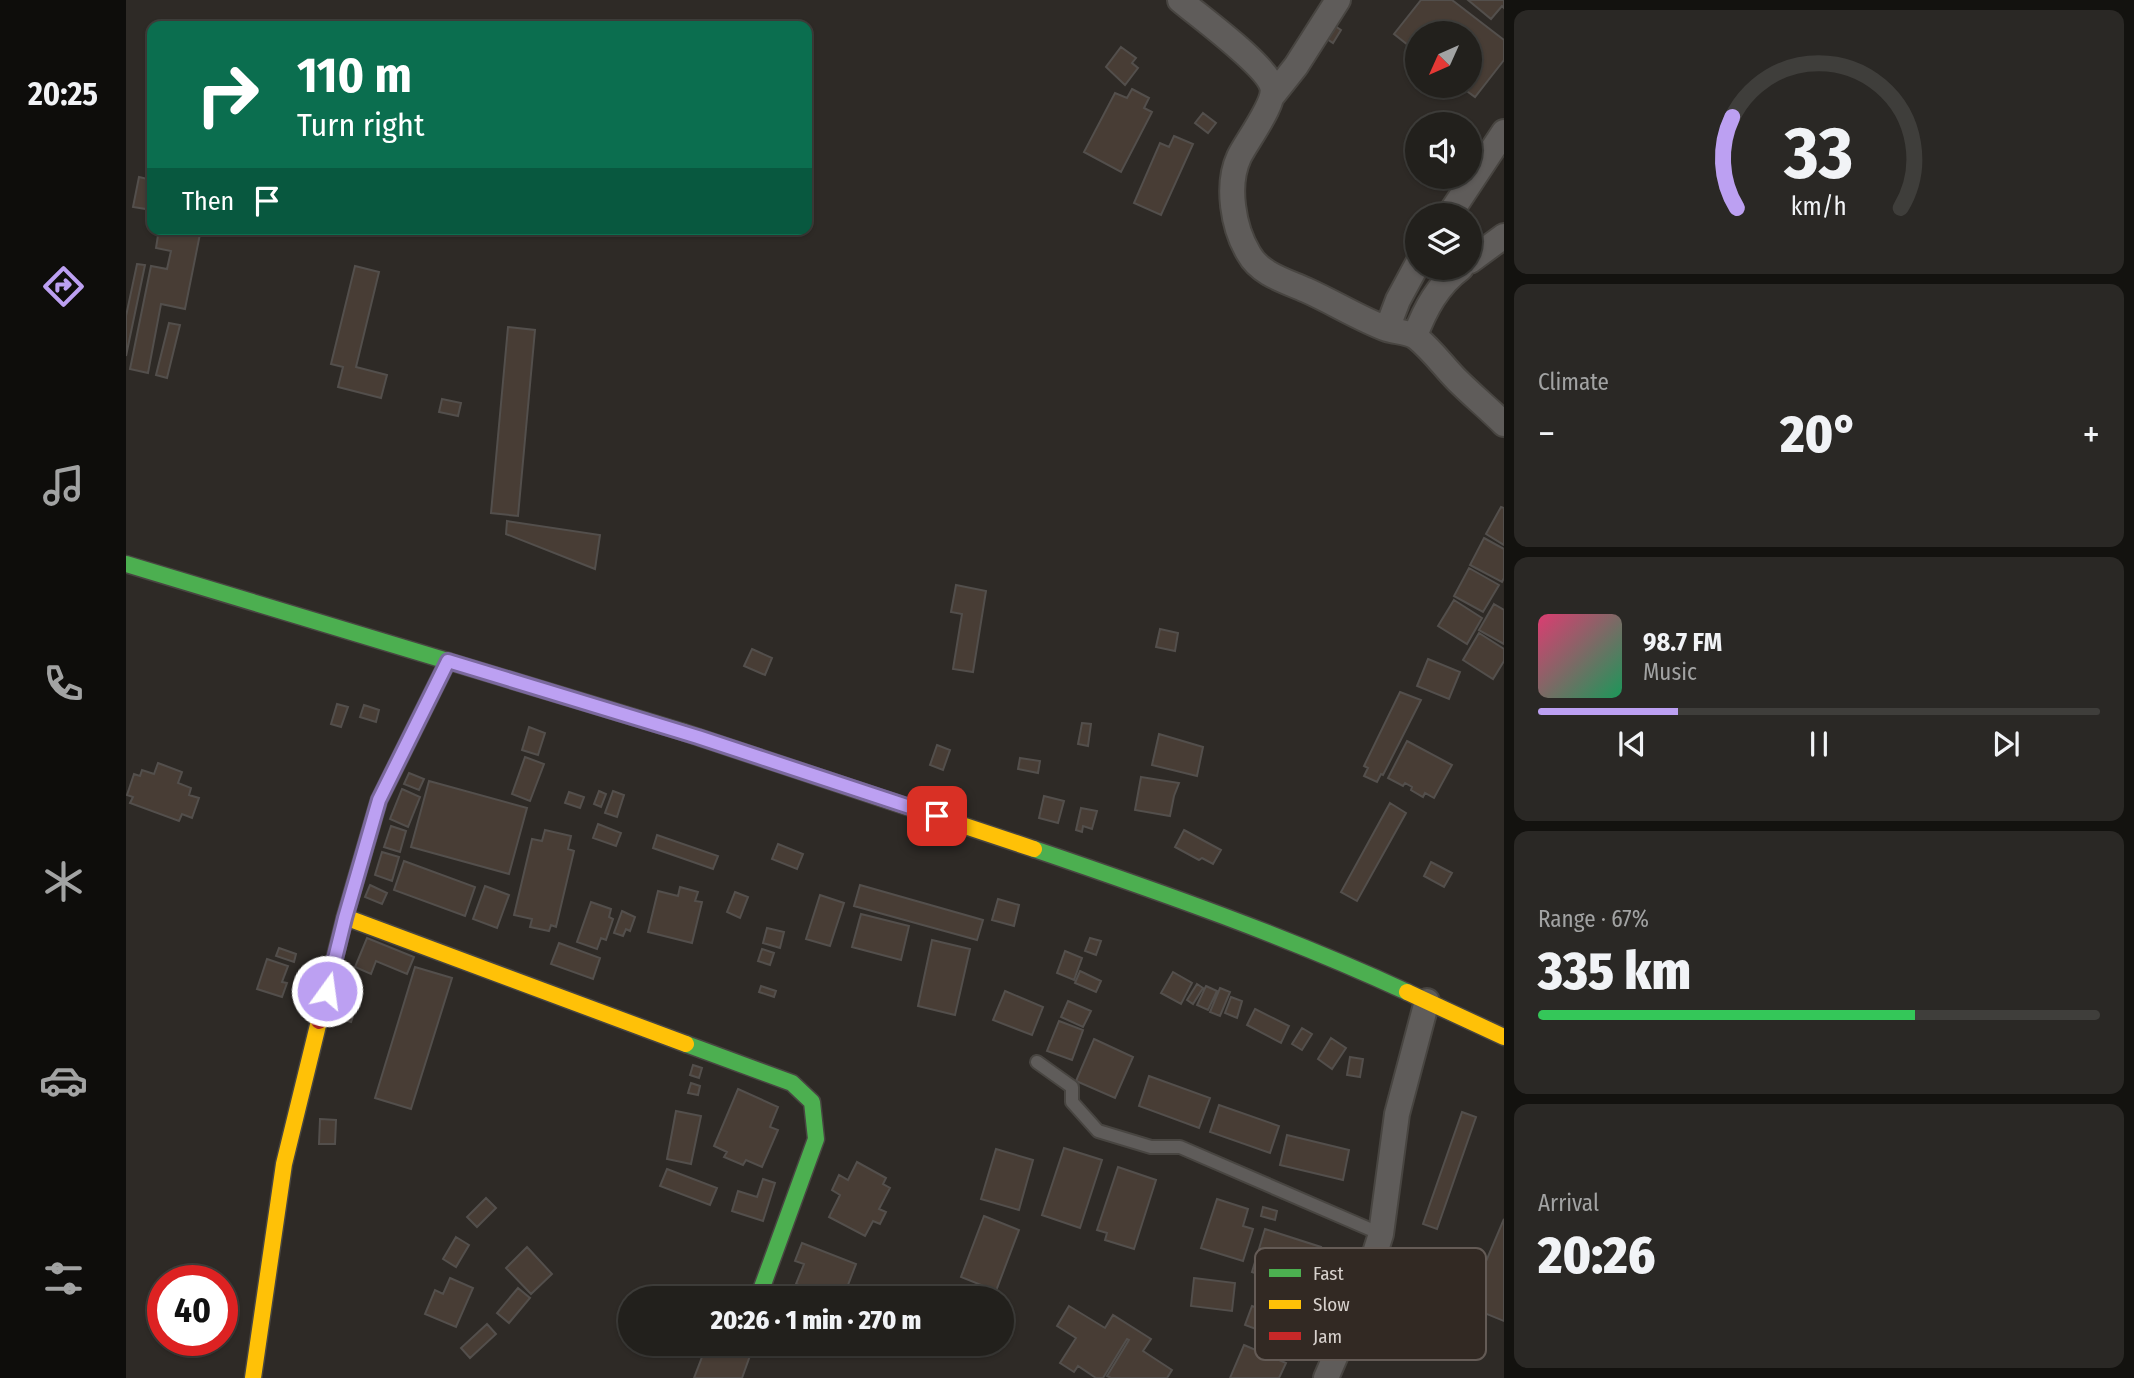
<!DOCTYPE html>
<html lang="en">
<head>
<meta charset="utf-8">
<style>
  body { margin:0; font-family:"Fira Sans Condensed",sans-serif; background:#2a2825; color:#f1f3f6; height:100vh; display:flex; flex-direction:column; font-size:26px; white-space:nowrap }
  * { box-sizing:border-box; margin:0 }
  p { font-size:23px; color:#a2a3a3 }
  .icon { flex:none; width:38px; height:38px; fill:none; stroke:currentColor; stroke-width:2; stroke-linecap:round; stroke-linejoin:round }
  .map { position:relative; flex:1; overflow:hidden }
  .panel { display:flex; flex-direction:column; gap:10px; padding:10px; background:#13120f; width:630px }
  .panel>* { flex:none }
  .banner { position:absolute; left:21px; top:21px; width:665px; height:214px; border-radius:14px; box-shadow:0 2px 5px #0004,0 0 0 2px #3f3e3b; background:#0b6e4f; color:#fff; overflow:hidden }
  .needle { width:46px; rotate:225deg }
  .tools { position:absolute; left:1279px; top:21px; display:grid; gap:14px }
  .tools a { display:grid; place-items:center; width:77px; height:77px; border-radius:50%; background:#22201c; box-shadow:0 2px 5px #0004,0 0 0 2px #3f3e3b; font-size:35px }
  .speed { position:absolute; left:21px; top:1265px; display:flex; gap:14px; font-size:35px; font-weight:700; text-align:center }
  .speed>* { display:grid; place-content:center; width:91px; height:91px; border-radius:50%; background:#22201c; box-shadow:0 2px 5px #0004,0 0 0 2px #3f3e3b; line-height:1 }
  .speed .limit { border:10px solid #d22; background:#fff; color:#111 }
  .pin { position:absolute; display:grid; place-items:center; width:60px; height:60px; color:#fff; margin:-30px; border-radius:14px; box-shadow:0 4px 10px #0006 }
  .me { position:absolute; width:77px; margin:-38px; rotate:14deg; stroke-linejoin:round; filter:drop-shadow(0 0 5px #0008) }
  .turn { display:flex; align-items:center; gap:24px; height:147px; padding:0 35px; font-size:32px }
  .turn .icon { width:91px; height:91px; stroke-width:2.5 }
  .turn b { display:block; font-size:49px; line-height:60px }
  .then { display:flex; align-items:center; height:66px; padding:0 35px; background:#0003; gap:14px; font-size:26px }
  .big { font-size:52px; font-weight:800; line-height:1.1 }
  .panel .tile { flex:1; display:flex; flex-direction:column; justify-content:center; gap:10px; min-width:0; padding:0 24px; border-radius:14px; background:#2a2825 }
  .panel .dial { align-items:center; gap:0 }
  .dial svg { height:182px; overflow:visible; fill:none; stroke:#3f3e3b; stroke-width:7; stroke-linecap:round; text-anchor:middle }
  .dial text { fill:#f1f3f6; stroke:none }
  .song { display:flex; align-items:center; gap:21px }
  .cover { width:84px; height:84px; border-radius:10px; background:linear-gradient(135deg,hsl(340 70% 55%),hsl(150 70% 35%)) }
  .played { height:7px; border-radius:4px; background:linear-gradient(90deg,#bca0f2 25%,#3f3e3b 25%) }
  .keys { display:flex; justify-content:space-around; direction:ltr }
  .heat { display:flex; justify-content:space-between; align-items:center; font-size:38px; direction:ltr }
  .charge { height:10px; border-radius:5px; background:linear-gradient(90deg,#34c759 67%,#3f3e3b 0) }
  .trip { position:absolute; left:492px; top:1286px; width:396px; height:70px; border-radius:35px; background:#22201c; box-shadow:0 2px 5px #0004,0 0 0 2px #3f3e3b; font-weight:800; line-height:70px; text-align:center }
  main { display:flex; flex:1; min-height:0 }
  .tabs { display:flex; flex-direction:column; width:126px; justify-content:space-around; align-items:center; background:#0e0d0b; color:#a2a3a3 }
  .tabs .icon { width:49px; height:49px }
  .tabs .on { color:#bca0f2 }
  .tabs b { font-size:32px; color:#f1f3f6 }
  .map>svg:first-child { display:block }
</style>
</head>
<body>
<main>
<nav class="tabs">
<b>20:25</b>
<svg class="icon on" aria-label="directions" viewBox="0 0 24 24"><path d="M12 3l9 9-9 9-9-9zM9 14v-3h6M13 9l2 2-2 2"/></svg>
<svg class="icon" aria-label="music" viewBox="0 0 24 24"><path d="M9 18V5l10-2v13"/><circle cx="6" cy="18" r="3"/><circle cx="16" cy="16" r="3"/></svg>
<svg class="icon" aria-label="phone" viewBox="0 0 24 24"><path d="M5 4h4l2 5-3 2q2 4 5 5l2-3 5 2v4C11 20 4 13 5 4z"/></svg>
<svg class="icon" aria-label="climate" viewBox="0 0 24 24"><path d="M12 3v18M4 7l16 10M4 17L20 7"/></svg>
<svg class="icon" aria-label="car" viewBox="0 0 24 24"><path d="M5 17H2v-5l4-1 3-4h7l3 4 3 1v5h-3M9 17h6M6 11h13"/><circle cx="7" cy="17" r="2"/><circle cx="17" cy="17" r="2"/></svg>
<svg class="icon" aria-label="filters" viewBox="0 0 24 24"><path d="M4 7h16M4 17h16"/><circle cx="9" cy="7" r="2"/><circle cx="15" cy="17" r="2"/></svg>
</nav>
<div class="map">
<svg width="1378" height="1378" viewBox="0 0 1378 1378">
  <rect width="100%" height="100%" fill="#2e2a26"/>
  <!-- building -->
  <path fill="#483d35" stroke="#534f4c" stroke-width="2" d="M1295,0H1326L1378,40V60L1349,97L1334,86H1344V33H1292V53L1268,34Z
    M1342,0H1378V8L1376,6L1365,19Z
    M1203,22L1215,30L1207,43L1195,35Z
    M995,47L1010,58L1006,63L1012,68L999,85L980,67Z
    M1006,89L1023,98L1018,108L1026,112L995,172L958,152L989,93L1001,98Z
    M1077,113L1090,123L1082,133L1069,123Z
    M1048,136L1067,144L1035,215L1008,203L1034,143L1043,147Z
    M13,177L26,180L20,209L7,207Z
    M33,229H75L59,309L35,304L22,373L4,369L25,266L41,269L45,251L30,248Z
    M11,264L19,265L0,356V316Z
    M229,266L253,272L230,367L261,375L255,398L212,387L217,367L205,364Z
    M43,323L54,325L41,378L30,375Z
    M382,327L409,330L392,516L365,513Z
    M316,399L335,403L332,416L313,412Z
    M1375,507L1378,508V545L1360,534Z
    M381,521L474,535L469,569L380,534Z
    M1358,538L1378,549V578L1376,582L1344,565Z
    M1343,568L1373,585L1357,612L1328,596Z
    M830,585L860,591L847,672L827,669L836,614L825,612Z
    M1328,600L1356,618L1341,644L1312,626Z
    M1368,604L1378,610V644L1353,630Z
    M1034,629L1052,633L1049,651L1030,647Z
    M1353,633L1378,649V661L1367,679L1337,660Z
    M626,649L646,658L639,675L618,666Z
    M1302,659L1334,672L1323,699L1291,686Z
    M1274,692L1295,700L1257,775L1255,774L1251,782L1238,776L1242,768L1238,766Z
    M211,704L222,707L215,727L205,724Z
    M238,705L253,710L250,722L234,717Z
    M956,723L965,724L962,746L952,744Z
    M403,727L419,733L412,755L396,750Z
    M1033,734L1077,747L1071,776L1026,765Z
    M1281,741L1326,765L1308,798L1299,793L1297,797L1285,790L1286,787L1279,783L1277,786L1262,778Z
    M811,745L824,750L817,770L804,765Z
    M399,757L418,764L404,801L386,794Z
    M894,758L914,761L912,773L892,769Z
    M32,763L56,772L52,783L65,788L63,795L73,798L66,818L56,814L53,821L4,803L7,797L1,795L8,774L14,776L16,770L28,774Z
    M283,773L298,779L293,790L278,784Z
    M1015,777L1053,783L1048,796L1044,816L1009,810Z
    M303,781L401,808L383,874L285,847Z
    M276,789L294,797L282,827L264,819Z
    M473,791L480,794L475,807L468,804Z
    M487,791L498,795L491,817L479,813Z
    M443,792L458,797L454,808L439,803Z
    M918,796L938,801L932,823L913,818Z
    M1264,803L1280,813L1231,901L1215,892Z
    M955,808L971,811L966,829L957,826L956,832L950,830Z
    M472,824L495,833L490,846L467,838Z
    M265,826L280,831L274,852L258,847Z
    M419,830L445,836L442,849L448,851L430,927L425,925L423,931L404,927L406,919L388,915L406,839L416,841Z
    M1058,830L1095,850L1087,864L1076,858L1073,860L1049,847Z
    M531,835L592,856L587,869L527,848Z
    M652,844L677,854L671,869L646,859Z
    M256,852L273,857L266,881L249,875Z
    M278,861L349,887L339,916L268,890Z
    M1305,862L1326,873L1318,887L1298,876Z
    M244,885L261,893L256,904L239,897Z
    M734,885L857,920L851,940L728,906Z
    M359,886L383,895L371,928L347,919Z
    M554,887L572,892L569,901L576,902L566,943L522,932L532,891L552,896Z
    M609,892L622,897L614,918L601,912Z
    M694,895L718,903L704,946L680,939Z
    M872,899L893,905L888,926L866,920Z
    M465,902L485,909L483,917L487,919L480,940L475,938L471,949L451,942Z
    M496,911L509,917L504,931L500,929L497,936L488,933Z
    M735,914L783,926L775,960L726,947Z
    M641,928L658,932L654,948L637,943Z
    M241,938L288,957L281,974L250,961L245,974L229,967Z
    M964,938L975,941L970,955L959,951Z
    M806,940L844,949L829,1015L792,1006Z
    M433,943L474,958L467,979L425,964Z
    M153,948L170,954L168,962L150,956Z
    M636,949L648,953L644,965L632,961Z
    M939,951L956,958L948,980L931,973Z
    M141,959L162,966L156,982L161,983L156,997L131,989Z
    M289,967L326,978L285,1109L249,1098Z
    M954,971L975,981L970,992L949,983Z
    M1047,972L1066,983L1055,1004L1035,993Z
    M1071,984L1077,988L1067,1004L1061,1000Z
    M635,986L650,991L648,997L633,992Z
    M1080,986L1091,991L1082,1010L1071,1005Z
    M1094,988L1104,992L1094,1016L1084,1012Z
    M879,991L917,1007L906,1035L867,1020Z
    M1105,997L1116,1001L1111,1018L1099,1013Z
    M213,999L231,1005L225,1022L207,1016Z
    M942,1001L965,1011L957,1027L935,1017Z
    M1129,1009L1163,1026L1155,1043L1121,1025Z
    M933,1021L957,1030L946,1060L921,1051Z
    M1176,1028L1186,1034L1176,1050L1166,1044Z
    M1205,1038L1220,1048L1206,1069L1192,1059Z
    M968,1039L1007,1057L989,1098L950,1081Z
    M1224,1057L1237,1059L1234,1077L1221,1075Z
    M567,1065L576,1068L573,1078L564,1075Z
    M1023,1076L1084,1098L1073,1128L1013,1106Z
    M565,1083L574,1086L572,1095L562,1093Z
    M612,1089L652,1107L644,1127L652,1130L636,1167L620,1160L617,1165L598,1157L601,1152L588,1146Z
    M1093,1105L1153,1126L1144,1153L1084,1132Z
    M550,1111L575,1116L565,1164L541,1159Z
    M1336,1112L1350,1117L1311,1229L1297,1224Z
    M194,1119L210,1120L209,1144H193Z
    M1161,1135L1223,1150L1217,1180L1154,1165Z
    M938,1148L976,1160L954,1228L916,1215Z
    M870,1149L907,1160L893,1210L855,1199Z
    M731,1162L760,1178L757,1184L764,1188L753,1209L760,1212L754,1224L747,1221L739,1236L703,1217L714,1195L706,1190L713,1175L722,1180Z
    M992,1167L1030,1180L1008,1249L979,1240L981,1233L971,1230Z
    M541,1169L591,1188L584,1205L534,1186Z
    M637,1179L649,1183L637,1221L606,1211L612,1191L631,1197Z
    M360,1198L370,1208L351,1227L341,1217Z
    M1091,1199L1122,1209L1117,1226L1127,1229L1117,1261L1075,1248Z
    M1137,1207L1151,1211L1149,1220L1135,1216Z
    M858,1216L893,1230L870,1291L835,1277Z
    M1378,1219V1321L1341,1306Z
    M1139,1229L1195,1247L1190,1262L1196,1264L1181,1314L1165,1310L1164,1314L1150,1309L1151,1305L1138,1300L1145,1278L1126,1272Z
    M330,1237L343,1245L330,1267L317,1259Z
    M676,1243L730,1264L717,1298H709L670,1284L678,1264L669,1261Z
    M401,1247L426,1274L405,1294L380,1268Z
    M324,1278L347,1288L330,1327L299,1314L309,1290L317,1294Z
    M1068,1278L1109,1283L1106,1311L1065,1306Z
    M392,1288L404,1298L383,1323L371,1313Z
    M943,1306L979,1328L987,1315L1025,1339L1017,1351L1046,1370L1041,1378H985L981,1376L1003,1340L1001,1339L977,1378H970L952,1366L948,1372L934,1363L950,1338L931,1326Z
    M1126,1306L1175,1324L1168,1343L1119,1325Z
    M361,1324L370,1334L344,1358L335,1348Z
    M581,1344H609L626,1350L616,1378H568Z
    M1118,1345L1160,1363L1153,1378H1104Z"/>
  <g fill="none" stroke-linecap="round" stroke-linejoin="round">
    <defs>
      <path id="lane" d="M911,1062L946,1087V1102L972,1131L1025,1147H1054L1255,1234"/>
      <path id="street" d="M1054,0C1074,17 1139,64 1146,86C1151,102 1120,142 1113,157C1100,185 1107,228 1123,254C1134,274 1160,281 1180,290C1207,302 1234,319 1261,329C1271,332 1284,332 1291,338C1306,350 1318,367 1331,380C1346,395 1363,409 1378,424
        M1147,95L1170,66L1212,0
        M1323,215L1378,132
        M1344,261L1378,236
        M1261,329L1272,300L1292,263
        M1289,336C1299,309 1312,285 1335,268
        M1200,1378L1235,1297L1255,1234L1271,1114L1301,1001"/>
      <path id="fast" d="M0,564L557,732
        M908,849C1034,892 1160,936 1281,992
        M560,1044L666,1083L686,1102L690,1139L635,1290"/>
      <path id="slow" d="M557,732L908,849
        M219,917L560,1044
        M1281,992L1378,1037
        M127,1378L158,1164L193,1021"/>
      <path id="jam" d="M193,1021L219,917L253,800L322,661"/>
    </defs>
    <!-- lane casing -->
    <use href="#lane" stroke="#484541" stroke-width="16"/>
    <!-- street casing -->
    <use href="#street" stroke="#484541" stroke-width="28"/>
    <!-- fast casing -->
    <use href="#fast" stroke="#484541" stroke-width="19"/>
    <!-- slow casing -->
    <use href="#slow" stroke="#484541" stroke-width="19"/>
    <!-- jam casing -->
    <use href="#jam" stroke="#484541" stroke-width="19"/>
    <!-- lane -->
    <use href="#lane" stroke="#5f5c5a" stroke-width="12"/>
    <!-- street -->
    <use href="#street" stroke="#5f5c5a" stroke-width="24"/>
    <!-- fast -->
    <use href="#fast" stroke="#4caf50" stroke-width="16"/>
    <!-- slow -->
    <use href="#slow" stroke="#ffc107" stroke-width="16"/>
    <!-- jam -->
    <use href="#jam" stroke="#c62828" stroke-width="16"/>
  </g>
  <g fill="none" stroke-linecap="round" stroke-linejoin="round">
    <defs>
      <path id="route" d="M201,991L219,918L253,800L322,661L572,737L811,816"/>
    </defs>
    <!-- route casing -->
    <use href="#route" stroke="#7a689d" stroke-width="18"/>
    <!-- route -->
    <use href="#route" stroke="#bca0f2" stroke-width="12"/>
  </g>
  <!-- legend -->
  <rect x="1129" y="1248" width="231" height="112" rx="10" fill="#322923" stroke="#645b56" stroke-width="2"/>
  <rect x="1143" y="1269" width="32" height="8" fill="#4caf50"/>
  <rect x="1143" y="1300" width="32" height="9" fill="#ffc107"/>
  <rect x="1143" y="1332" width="32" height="8" fill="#c62828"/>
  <g font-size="19" fill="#d7d1cd">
    <text x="1187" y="1280">Fast</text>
    <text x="1187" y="1311">Slow</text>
    <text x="1187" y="1343">Jam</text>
  </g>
</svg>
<div class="tools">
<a><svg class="needle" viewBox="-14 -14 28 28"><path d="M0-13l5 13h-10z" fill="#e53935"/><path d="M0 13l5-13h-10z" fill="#a2a3a3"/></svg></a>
<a><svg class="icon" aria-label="sound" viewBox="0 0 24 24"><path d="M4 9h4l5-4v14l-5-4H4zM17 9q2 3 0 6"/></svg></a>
<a><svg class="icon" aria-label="layers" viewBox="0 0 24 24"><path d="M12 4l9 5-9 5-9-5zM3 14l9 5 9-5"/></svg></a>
</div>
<div class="speed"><div class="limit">40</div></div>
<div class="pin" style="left:811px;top:816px;background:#d93025"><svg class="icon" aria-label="arrive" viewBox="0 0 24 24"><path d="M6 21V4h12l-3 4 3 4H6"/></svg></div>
<svg class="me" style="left:201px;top:991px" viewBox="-20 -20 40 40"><circle r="17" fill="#bca0f2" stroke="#fff" stroke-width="3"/><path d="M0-11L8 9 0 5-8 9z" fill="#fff"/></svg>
<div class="trip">20:26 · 1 min · 270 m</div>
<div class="banner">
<div class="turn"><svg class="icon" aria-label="right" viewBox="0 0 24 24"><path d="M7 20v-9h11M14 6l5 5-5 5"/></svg><div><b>110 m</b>Turn right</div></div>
<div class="then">Then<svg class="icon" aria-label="arrive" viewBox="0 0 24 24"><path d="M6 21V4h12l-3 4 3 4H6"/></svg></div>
</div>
</div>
<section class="panel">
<div class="tile dial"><svg viewBox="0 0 100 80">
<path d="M14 69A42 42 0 1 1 86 69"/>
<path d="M14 69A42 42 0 0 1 12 29" stroke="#bca0f2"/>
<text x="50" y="56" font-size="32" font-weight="700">33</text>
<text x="50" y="72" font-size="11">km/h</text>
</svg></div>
<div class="tile"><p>Climate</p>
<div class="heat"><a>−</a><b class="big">20°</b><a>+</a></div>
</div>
<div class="tile">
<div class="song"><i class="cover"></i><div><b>98.7 FM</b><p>Music</p></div></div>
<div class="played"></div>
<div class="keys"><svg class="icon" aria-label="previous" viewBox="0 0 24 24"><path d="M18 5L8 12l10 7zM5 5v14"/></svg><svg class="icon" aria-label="pause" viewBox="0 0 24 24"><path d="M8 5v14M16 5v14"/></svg><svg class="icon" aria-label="next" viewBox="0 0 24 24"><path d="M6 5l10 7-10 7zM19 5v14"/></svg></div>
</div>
<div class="tile"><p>Range · 67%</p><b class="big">335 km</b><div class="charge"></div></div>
<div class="tile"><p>Arrival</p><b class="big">20:26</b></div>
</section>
</main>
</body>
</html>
